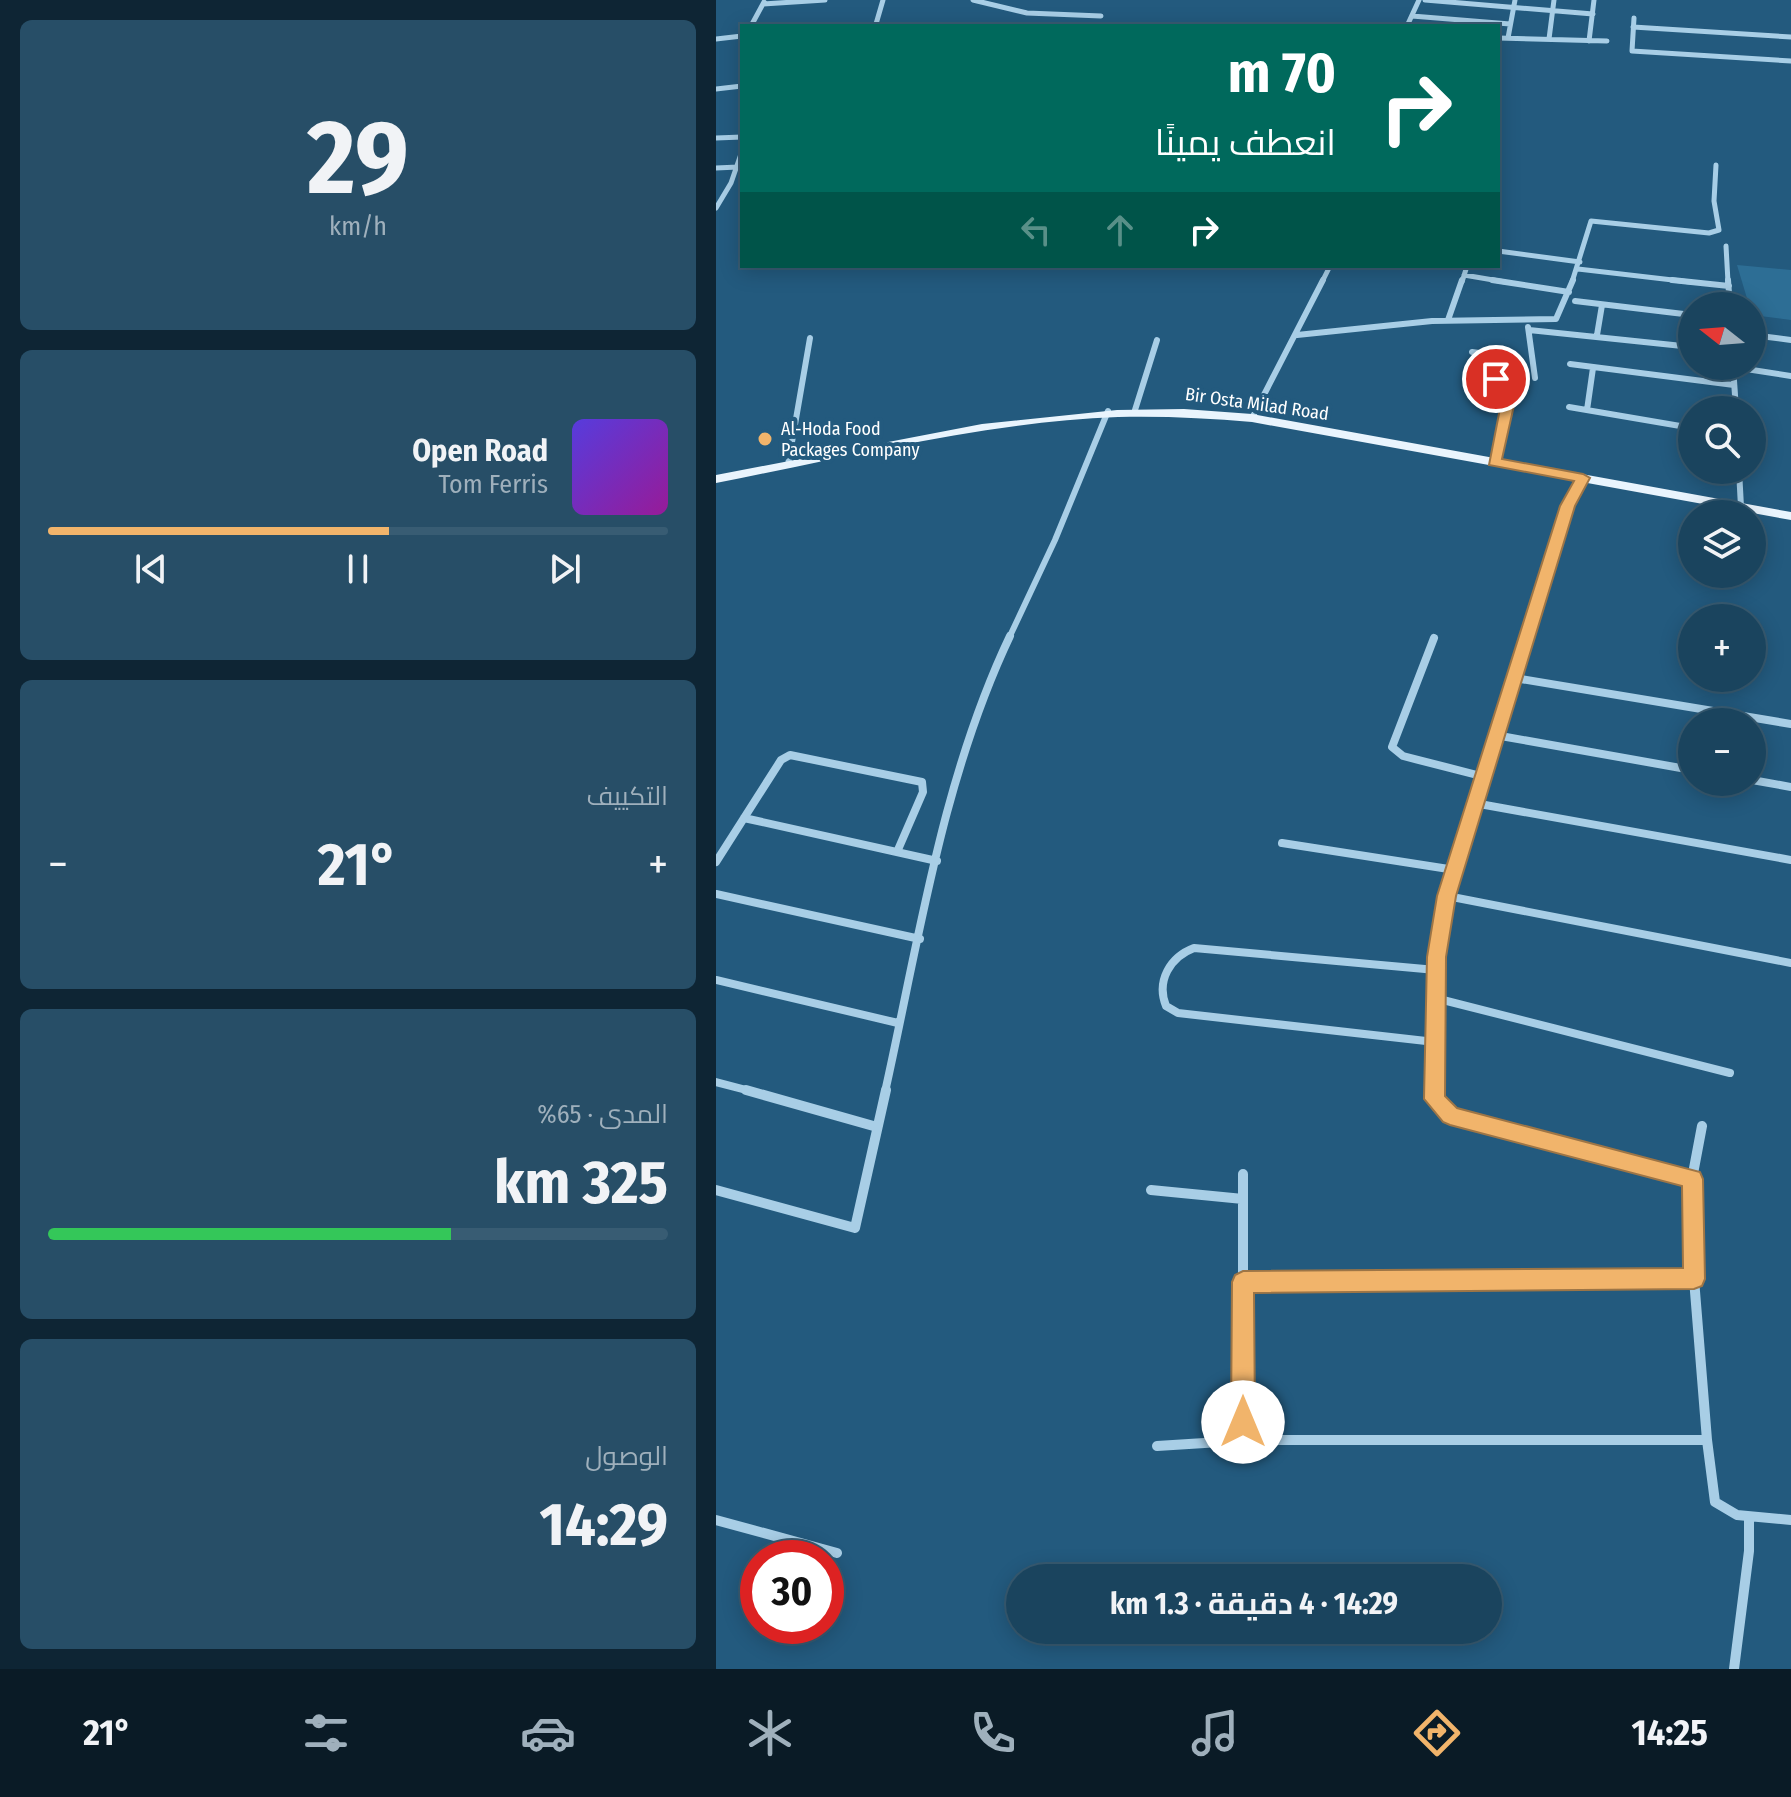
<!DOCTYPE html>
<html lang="ar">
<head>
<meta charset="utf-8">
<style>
  body { margin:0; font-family:"Fira Sans Condensed",Cairo,sans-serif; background:#274e67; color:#f1f3f6; direction:rtl; height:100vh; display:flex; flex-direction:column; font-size:30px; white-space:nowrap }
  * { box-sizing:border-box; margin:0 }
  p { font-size:26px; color:#9fb0bc }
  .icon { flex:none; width:44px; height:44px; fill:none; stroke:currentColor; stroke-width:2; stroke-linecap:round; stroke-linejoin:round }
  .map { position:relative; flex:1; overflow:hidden; direction:ltr }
  .drawer { display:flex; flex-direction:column; gap:20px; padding:20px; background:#0e2534; width:716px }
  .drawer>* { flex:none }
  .banner { position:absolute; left:24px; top:24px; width:760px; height:244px; border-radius:0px; box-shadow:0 4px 20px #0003,0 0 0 2px #385c73; direction:rtl; background:#00695c; color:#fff; overflow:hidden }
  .needle { width:52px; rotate:287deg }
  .controls { position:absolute; left:962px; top:292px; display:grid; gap:16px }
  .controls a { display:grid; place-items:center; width:88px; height:88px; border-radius:50%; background:#1a445e; box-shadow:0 4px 20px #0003,0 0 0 2px #385c73; font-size:40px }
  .speed { position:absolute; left:24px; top:1540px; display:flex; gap:16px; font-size:40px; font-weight:700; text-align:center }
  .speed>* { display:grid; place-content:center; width:104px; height:104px; border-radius:50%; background:#1a445e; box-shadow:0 4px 20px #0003,0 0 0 2px #385c73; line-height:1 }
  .speed .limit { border:12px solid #d22; background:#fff; color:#111 }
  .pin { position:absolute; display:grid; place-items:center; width:68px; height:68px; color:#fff; margin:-34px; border:4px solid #fff; border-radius:50%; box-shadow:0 2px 8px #0007 }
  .me { position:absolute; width:88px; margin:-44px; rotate:0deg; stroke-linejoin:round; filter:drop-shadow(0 0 6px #0008) }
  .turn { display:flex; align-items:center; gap:28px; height:168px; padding:0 32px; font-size:36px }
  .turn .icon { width:104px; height:104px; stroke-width:2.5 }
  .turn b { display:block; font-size:56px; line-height:68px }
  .lanes { display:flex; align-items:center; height:76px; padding:0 32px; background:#0003; justify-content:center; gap:40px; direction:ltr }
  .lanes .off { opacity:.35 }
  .big { font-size:60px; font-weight:700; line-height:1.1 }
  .drawer .widget { flex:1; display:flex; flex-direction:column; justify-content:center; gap:12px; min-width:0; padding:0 28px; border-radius:12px; background:#274e67 }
  .drawer .dial { align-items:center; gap:0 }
  .dial b { font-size:104px; line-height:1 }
  .song { display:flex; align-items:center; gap:24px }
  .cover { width:96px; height:96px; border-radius:12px; background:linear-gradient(135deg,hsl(250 70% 55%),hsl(300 70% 35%)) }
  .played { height:8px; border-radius:4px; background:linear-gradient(90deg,#f1b46b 55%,#385c73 55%) }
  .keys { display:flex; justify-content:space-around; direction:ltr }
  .heat { display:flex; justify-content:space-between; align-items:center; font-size:44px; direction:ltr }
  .charge { height:12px; border-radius:6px; background:linear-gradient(90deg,#34c759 65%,#385c73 0) }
  .trip { position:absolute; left:290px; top:1564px; width:496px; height:80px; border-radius:40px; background:#1a445e; box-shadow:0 4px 20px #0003,0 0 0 2px #385c73; font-weight:700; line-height:80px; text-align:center; direction:rtl }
  .menu { display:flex; height:128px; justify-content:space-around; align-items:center; background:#0a1b26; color:#9fb0bc }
  .menu .icon { width:56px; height:56px }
  .menu .on { color:#f1b46b }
  .menu b { font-size:36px; color:#f1f3f6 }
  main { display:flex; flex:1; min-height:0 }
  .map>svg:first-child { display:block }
</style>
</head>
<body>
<main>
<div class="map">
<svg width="1075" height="1669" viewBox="0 0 1075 1669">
  <rect width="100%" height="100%" fill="#235a7e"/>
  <!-- green -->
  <path fill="#2d6e95" d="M1021,265L1075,270V320L1036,315Z"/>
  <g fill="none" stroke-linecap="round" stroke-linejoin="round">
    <!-- street-far3 -->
    <path stroke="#a8cee6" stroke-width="5" d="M257,0L311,13L385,16
      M709,0L877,14
      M47,4L109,0
      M696,16L794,24
      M918,18L916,51L1075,61
      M35,26L48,2
      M165,26L160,24L167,0
      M691,26L703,0
      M917,27L1075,37
      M782,38L891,41
      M792,38L799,0
      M0,39L26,36
      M833,39L838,0
      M873,41L878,0
      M0,89L26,86
      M0,138L26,137
      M0,168L22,167
      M0,208L15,183L26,151
      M1010,246L1012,282
      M782,251L864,262
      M862,269L974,282
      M748,275L789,282
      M606,282L614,266
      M746,282L751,266
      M856,282L875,221L993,233L1003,230L998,201L1000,165"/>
    <!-- street-far2 -->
    <path stroke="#a8cee6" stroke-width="6" d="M776,280L853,292
      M956,280L1013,286
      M1012,280L1014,306
      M859,301L976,315
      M732,320L746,280
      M812,327L819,378
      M813,330L976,347
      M581,335L716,321L840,319L857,280
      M881,335L886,305
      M1036,335L1075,340
      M756,352L778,355L780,379L794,392L778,462
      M854,364L1018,385
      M1017,366L1020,410
      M1017,367L1075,376
      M853,407L976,428
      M419,410L441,340
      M871,410L877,368
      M536,418L607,280
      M72,465L94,338
      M1023,470L1025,507
      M293,638L339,540L392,411
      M810,638L852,506L867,478"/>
    <!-- street-far1 -->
    <path stroke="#a8cee6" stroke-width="8" d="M811,636L758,803L1075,860
      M718,638L676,747L687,756L765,776
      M799,678L1075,724
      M779,735L976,770
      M1036,780L1075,787
      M28,818L221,861
      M566,843L739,870
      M0,862L65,760L74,755L206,782L207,792L181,852
      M0,894L204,939
      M731,896L1075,963
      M0,980L182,1023
      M719,998L1014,1073
      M719,1042L462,1013L450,1006C440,981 454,957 478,948L720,970
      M0,1082L38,1092
      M169,1092C203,940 226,779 294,636
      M719,1092V998L724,927L758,803"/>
    <!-- street -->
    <path stroke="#a8cee6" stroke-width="10" d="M30,1090L161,1127
      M719,1090V1099L734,1115L976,1179L986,1126
      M527,1174V1441
      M0,1190L139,1228L170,1090
      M435,1190L527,1199
      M527,1282L978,1279
      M991,1440L999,1502L1021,1515L1075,1520
      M441,1446L536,1440H991L978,1279L976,1179
      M0,1520L121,1553
      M1018,1669L1033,1551V1518"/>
    <!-- primary -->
    <path fill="#e9f4fd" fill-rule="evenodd" d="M468,409L536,414L1075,512V520L536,422C491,418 447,416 402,417C267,422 133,457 0,483V475L266,424L401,410Z"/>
  </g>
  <!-- route -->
  <path fill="#f1b46b" stroke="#9d7546" stroke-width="2" d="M780,375L801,392L786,459L867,474L874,478L859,506L740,896L730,957L729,1096L741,1108L984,1172L987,1179L989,1279L986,1286L978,1289L538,1293L539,1422L535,1431L527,1434L518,1431L515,1422L516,1282L519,1275L527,1271L967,1268L966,1186L734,1125L727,1122L708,1099L711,957L721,896L844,506L858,481L773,465L787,393L773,379Z"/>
  <!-- markers -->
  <circle fill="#f1b46b" stroke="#235a7e" stroke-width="3" cx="49" cy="439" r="8"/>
  <g text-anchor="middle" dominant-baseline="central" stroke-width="8" stroke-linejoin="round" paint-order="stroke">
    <!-- far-street labels -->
    <g font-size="18" fill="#fff" stroke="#235a7e">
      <text transform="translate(541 404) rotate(8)">Bir Osta Milad Road</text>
    </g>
    <!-- far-poi labels -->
    <g font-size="18" fill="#fff" stroke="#235a7e" text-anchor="start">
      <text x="65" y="429">Al-Hoda Food<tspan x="65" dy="21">Packages Company</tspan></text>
    </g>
  </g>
</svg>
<div class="controls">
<a><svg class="needle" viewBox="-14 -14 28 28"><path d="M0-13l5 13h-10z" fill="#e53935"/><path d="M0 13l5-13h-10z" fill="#9fb0bc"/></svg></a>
<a><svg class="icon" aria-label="search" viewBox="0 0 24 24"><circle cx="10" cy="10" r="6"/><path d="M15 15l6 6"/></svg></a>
<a><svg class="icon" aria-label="layers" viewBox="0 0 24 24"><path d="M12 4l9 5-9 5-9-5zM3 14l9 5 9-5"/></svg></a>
<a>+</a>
<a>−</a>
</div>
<div class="speed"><div class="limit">30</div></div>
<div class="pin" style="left:780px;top:379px;background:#d93025"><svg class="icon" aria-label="arrive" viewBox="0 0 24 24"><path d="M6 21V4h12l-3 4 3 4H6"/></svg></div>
<svg class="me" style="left:527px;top:1422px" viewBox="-20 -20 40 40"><circle r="19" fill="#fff"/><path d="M0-13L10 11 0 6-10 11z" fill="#f1b46b"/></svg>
<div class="trip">14:29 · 4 دقيقة · 1.3 km</div>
<div class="banner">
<div class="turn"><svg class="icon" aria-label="right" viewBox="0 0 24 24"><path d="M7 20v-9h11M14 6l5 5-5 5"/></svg><div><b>70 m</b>انعطف يمينًا</div></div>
<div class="lanes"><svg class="icon off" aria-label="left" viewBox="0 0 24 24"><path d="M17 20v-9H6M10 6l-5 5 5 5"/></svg><svg class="icon off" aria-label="ahead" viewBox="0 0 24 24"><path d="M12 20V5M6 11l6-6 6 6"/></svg><svg class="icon" aria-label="right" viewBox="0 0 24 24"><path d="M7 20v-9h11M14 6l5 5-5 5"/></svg></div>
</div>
</div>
<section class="drawer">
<div class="widget dial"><b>29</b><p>km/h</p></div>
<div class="widget">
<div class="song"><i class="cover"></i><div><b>Open Road</b><p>Tom Ferris</p></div></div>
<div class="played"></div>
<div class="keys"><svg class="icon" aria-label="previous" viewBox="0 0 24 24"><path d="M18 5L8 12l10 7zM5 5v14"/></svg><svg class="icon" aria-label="pause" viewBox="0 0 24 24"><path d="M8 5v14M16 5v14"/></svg><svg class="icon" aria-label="next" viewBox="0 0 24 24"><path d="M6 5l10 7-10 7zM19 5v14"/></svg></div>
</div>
<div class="widget"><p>التكييف</p>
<div class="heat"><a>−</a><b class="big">21°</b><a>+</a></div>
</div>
<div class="widget"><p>المدى · 65%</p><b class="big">325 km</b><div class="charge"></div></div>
<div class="widget"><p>الوصول</p><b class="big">14:29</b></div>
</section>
</main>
<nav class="menu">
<b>14:25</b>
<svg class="icon on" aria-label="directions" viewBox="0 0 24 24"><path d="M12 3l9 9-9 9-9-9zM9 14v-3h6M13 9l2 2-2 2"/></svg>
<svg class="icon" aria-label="music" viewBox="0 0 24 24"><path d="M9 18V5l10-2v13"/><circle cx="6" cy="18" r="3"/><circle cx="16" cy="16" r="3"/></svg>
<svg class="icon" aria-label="phone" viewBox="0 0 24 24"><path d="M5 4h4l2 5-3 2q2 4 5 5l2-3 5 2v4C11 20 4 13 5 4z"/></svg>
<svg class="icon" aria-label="climate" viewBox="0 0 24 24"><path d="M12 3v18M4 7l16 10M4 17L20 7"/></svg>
<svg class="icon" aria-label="car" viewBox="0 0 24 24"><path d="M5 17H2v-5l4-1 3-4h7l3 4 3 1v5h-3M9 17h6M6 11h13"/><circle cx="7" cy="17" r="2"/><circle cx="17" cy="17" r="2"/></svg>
<svg class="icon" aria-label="filters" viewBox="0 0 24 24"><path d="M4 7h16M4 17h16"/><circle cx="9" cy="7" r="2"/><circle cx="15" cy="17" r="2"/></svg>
<b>21°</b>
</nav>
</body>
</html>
